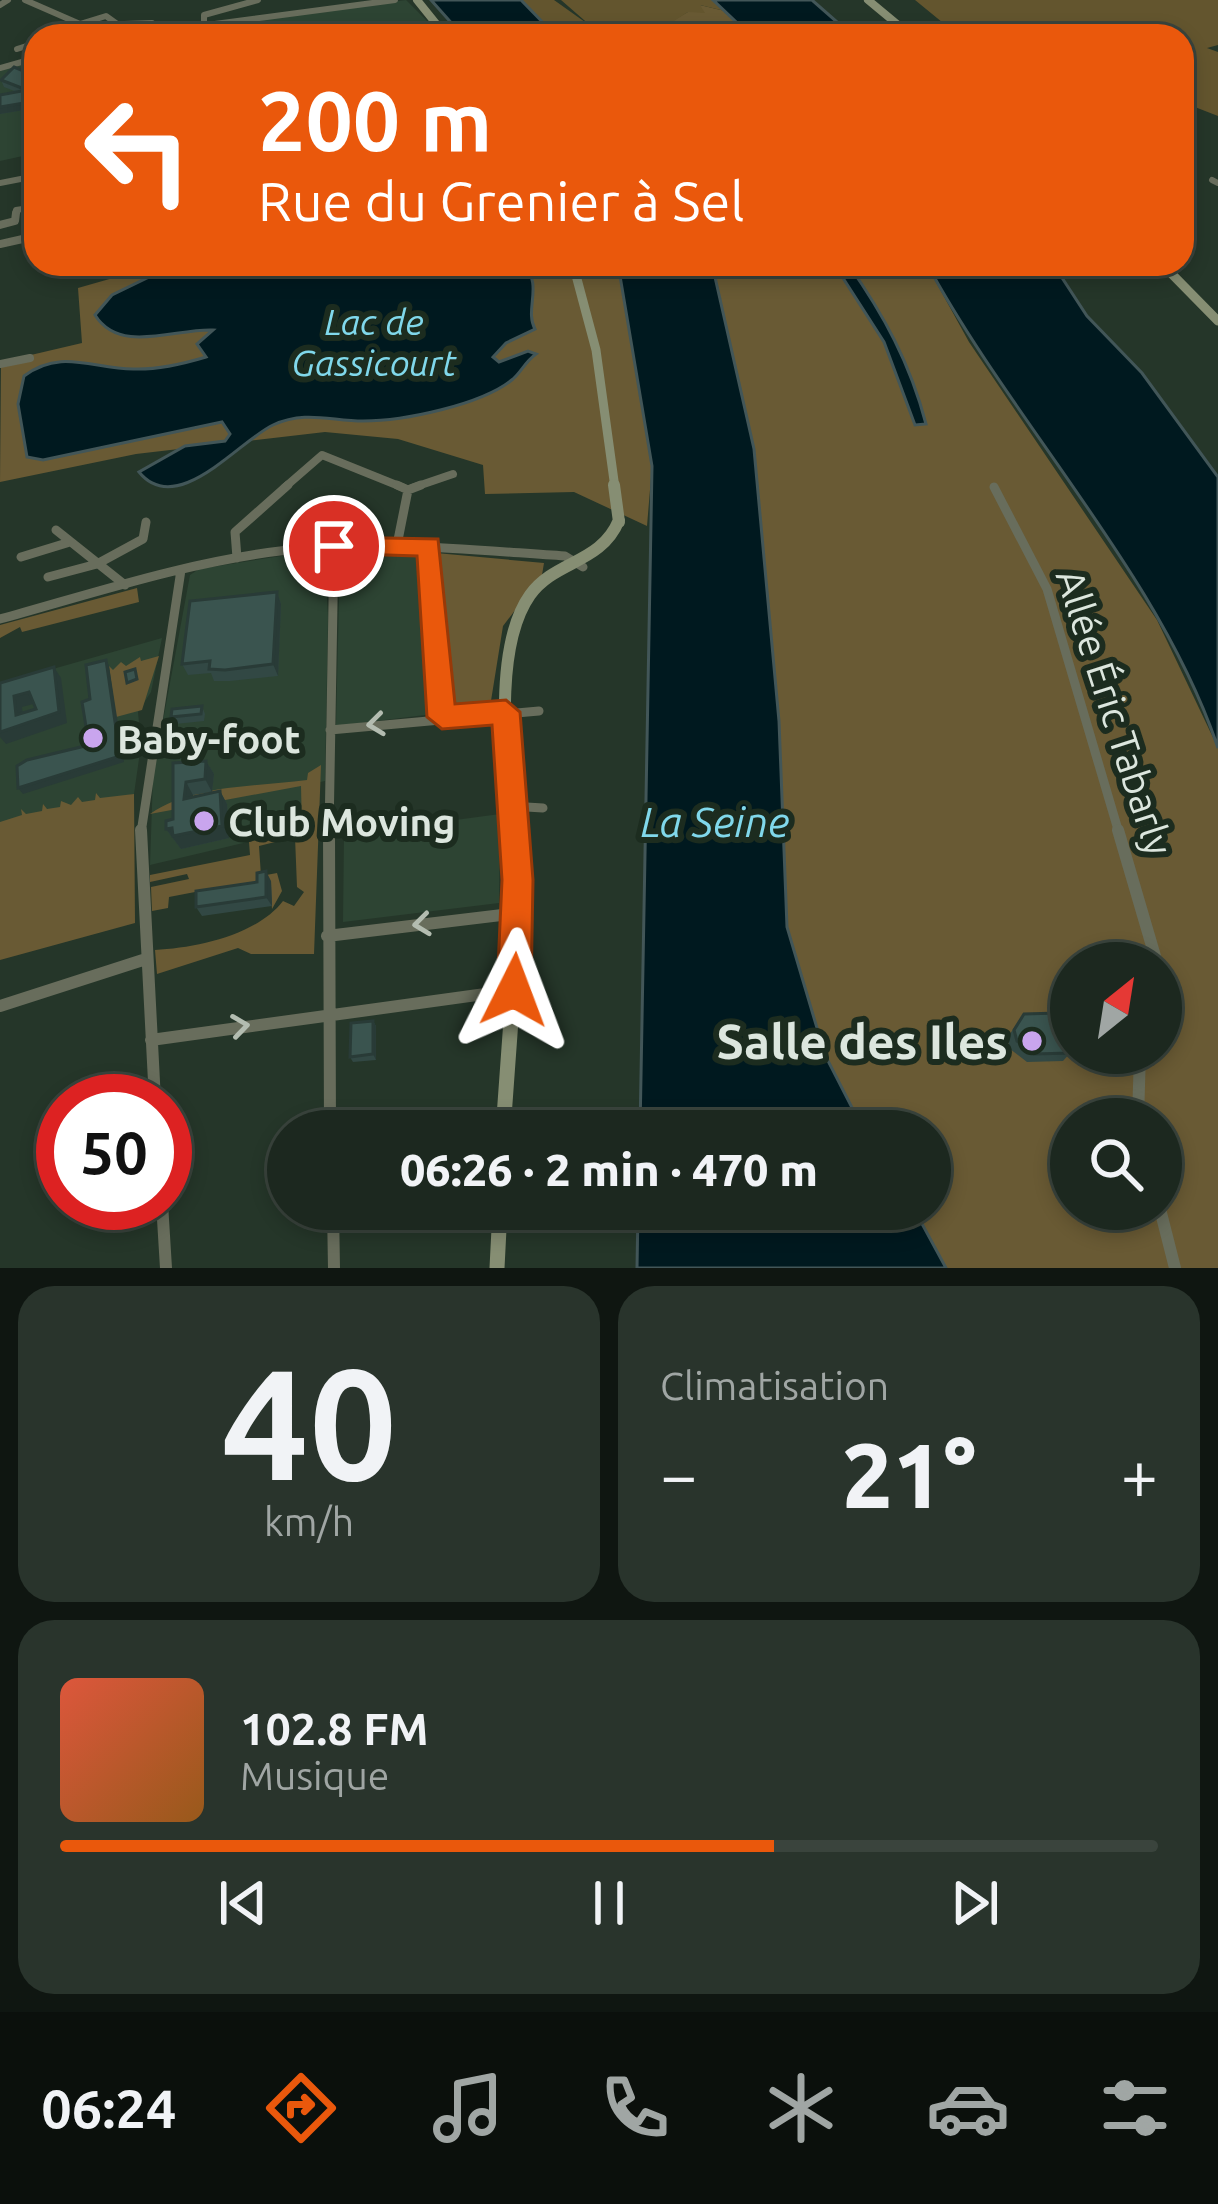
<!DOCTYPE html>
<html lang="fr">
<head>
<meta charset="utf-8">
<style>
  body { margin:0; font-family:Ubuntu,sans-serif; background:#29342c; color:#f1f3f6; height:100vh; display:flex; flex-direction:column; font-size:45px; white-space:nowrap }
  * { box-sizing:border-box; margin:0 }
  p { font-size:39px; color:#a0a6a4 }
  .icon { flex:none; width:66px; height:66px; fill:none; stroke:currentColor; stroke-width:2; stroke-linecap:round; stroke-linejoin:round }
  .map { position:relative; height:1268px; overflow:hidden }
  .sheet { display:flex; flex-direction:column; gap:18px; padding:18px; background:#0f1611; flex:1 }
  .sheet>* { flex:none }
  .guide { position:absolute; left:24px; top:24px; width:1170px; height:252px; border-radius:36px; box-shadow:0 6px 18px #0003,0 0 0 3px #3a443d; background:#ea580c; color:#fff; overflow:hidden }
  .needle { width:78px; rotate:30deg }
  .controls { position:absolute; left:1050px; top:942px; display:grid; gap:24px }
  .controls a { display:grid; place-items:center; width:132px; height:132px; border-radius:50%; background:#1c281f; box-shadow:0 6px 18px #0003,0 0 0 3px #3a443d; font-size:60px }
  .speed { position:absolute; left:36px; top:1074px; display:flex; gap:24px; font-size:60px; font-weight:700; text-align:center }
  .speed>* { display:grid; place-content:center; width:156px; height:156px; border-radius:50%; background:#1c281f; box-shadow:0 6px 18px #0003,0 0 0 3px #3a443d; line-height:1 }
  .speed .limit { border:18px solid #d22; background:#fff; color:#111 }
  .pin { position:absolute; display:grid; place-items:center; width:102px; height:102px; color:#fff; margin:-51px; border:6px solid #fff; border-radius:50%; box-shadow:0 3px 12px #0007 }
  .me { position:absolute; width:132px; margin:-66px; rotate:3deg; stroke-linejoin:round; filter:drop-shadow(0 0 9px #0008) }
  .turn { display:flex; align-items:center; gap:42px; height:252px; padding:0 36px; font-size:54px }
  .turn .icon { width:156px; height:156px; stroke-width:2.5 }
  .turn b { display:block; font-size:84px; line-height:102px }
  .big { font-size:90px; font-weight:800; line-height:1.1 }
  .sheet .widget { flex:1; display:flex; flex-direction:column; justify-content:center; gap:18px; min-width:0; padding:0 42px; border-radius:36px; background:#29342c }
  .sheet .dial { align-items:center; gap:0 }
  .dial b { font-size:156px; line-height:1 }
  .song { display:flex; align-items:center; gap:36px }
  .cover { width:144px; height:144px; border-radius:18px; background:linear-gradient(135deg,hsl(10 70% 55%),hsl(30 70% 35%)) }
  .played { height:12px; border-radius:6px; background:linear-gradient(90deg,#ea580c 65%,#3a443d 65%) }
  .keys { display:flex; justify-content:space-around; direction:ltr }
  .heat { display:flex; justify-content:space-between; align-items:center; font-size:66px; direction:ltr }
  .sheet .tiles { flex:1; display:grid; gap:18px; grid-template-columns:1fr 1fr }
  .widget:last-child { grid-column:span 2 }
  .trip { position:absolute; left:267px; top:1110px; width:684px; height:120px; border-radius:60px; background:#1c281f; box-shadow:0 6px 18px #0003,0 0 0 3px #3a443d; font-weight:800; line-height:120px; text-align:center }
  .tabs { display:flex; height:192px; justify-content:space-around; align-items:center; background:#0b100c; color:#a0a6a4 }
  .tabs .icon { width:84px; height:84px }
  .tabs .active { color:#ea580c }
  .tabs b { font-size:54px; color:#f1f3f6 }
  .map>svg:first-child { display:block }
</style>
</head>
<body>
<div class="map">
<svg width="1218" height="1268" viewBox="0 0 1218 1268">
  <rect width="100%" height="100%" fill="#253629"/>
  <!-- built -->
  <path fill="#2d4433" d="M406,0L442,36H214L211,27Z
    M34,62L32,154L0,161V71Z
    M383,550L424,551L441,713L336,726L340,559Z
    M306,552L320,554L325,562L328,618L325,781L302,786L303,829L150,865L153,775L190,575L199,569Z
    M162,638L151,692L138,712L141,745L134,794L0,826V684Z
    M500,814L499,903L343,922L344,835Z"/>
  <!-- green -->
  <path fill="#695a34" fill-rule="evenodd" d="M700,5L725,11L751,36H684L672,21Z
    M162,264H618L652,466L647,526L574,492L485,494L483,465L398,439L325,432L136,454L0,482L1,362L82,343L78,288Z
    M712,264H926L969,342L1157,620L1218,748V1268H946L914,1209H930V1131H864L825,1055L787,927L779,721ZM1071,963H1161V1053H1071ZM1071,1119H1161V1209H1071Z
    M436,553L544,563L542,575L503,626L490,707L443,714Z
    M137,588L139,602L22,632L20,627L0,638V625Z
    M159,656L142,710L116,717L109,666L113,670L121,662L126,666L140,657L141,661Z
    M321,765L314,954H251L238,948L157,974L155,950C197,948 257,935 283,901L294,906L304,892L297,887L295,837L259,846L261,876L277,873L282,891L272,909L270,881L196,902L195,892L169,897L168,908L152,911L151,887L189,879L187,874L150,882V875L250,855L249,842L302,829L301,786L150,814C193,784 255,787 307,780L308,773Z
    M96,793L100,798L134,794L135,923L0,960V822L22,815L21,809L26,814L42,811L43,804L47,809L60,807L61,801L71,805L78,797L82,802L95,800Z"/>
  <!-- forest -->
  <path fill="#63552e" d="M521,0H554L592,27L561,0H713L725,11L700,5L705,13L688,12L674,21L684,36H664L636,24L605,36H556Z
    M915,0H1218V45L1207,48L1218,52V116L1182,102V36H959Z"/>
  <!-- water -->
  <path fill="#00191f" stroke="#425658" stroke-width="3" d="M431,0H521L556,36H463Z
    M713,0H812L853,36H751Z
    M176,264H523C544,285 524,309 535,329L506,343L493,357L499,362L528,351L536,354C525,362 522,371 513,379C482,405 403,421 363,421C331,421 305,410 273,425C240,440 177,519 139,472L185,446L225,441L230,434L222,422L43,460L27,457L18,404L24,376C61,348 93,369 133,369C155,370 186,363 206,357L197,344L213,330C176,328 120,355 95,315L112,295Z
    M618,264H712L754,449L779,721L787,927L825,1055L864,1131H640L652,466Z
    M834,264H848C884,315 910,363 926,424L915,425L884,342Z
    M927,264H1053L1087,316L1142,373L1218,477V748C1161,577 1013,423 927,264Z
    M638,1209H914L946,1268H637Z"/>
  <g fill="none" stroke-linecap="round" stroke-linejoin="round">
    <!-- stream -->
    <path stroke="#425658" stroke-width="3" d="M1164,36L1172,28"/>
    <!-- street-far3 -->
    <path stroke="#686d5c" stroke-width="6" d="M25,0L80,24L106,16L131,34
      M0,5L8,0
      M124,24L152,23
      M204,25V15L258,0
      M52,36L80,24
      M124,36L395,0
      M17,49L36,43
      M0,68L36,58
      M1212,180L1218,183
      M0,183L36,176
      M15,216L16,210L36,207"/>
    <!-- street-far2 -->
    <path stroke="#686d5c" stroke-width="8" d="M0,225L15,221L16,213
      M0,244L36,236
      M0,364L30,358
      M284,488L322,455L404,488
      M412,488L453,474"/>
    <!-- street-far1 -->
    <path stroke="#686d5c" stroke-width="9" d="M397,485L408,490L397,545
      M994,487L1047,589L1119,833
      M408,490L421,485
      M56,530L125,585
      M429,546L442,717
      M21,557L70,542
      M237,558L235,532L288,485
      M48,577L97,564L143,539L146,522
      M0,619C94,593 190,561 288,550C380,540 473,550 565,556L583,567
      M330,730L539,711
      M510,806L543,808
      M141,833L181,570
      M329,833L334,546"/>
    <!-- street -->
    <path stroke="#686d5c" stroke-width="12" d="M141,830L155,1101
      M329,830L330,1131
      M1118,830L1157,963
      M327,936L518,913
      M0,1006L146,959
      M151,1040L514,990
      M1138,1119L1140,1053
      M445,1131L504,1120L566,1122
      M162,1203L166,1268
      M333,1209L334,1268
      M1160,1209L1175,1268"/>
    <!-- secondary-far3 -->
    <path stroke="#868e73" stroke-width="8" d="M417,0L446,36
      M868,0L909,34"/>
    <!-- secondary-far2 -->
    <path stroke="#868e73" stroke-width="9" d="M573,264L596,350L615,488
      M1162,264L1218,321"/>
    <!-- secondary-far1 -->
    <path stroke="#868e73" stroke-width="12" d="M614,485L619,522
      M512,833C508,769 491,650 530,595C555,560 601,564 619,520"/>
    <!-- secondary -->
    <path stroke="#868e73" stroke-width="15" d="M503,1131L518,923L512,830
      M497,1268L500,1209"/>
  </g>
  <!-- wall -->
  <path fill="#324844" d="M31,74L34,80L33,85L36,84V108L0,114L17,92L4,87L1,80Z
    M277,592L281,604L278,676L230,681H214L211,673L188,675L182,664Z
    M202,706L205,714L204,721L175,724L171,717Z
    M196,743L200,750L199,757L172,760L168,753Z
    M206,761L214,774L212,792L193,795V797L220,791L227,804L229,838L181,849L166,829L173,819V763Z
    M271,881L272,906L202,916L196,907Z
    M1024,1014L1070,1053L1063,1061L1027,1062L1010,1049L1007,1038Z
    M373,1021L376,1026V1060L353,1062L350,1057Z"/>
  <!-- shaded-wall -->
  <path fill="#293b37" d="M36,101V108L0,114V107Z
    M277,592L281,604L278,676L273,664Z
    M106,660L109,666L124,762L23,794L18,788L120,756Z
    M54,667L61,678L67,723L6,744L0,737V732L16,715L14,696L29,692L37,703L22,707L24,724L59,712Z
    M206,761L214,774L212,792L205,779Z
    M186,782L193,795L191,812L184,799Z
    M220,791L227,804L229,838L181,849L166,829Z
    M266,871L271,881L272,906L266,897Z
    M373,1021L376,1026V1060L373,1054Z"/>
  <!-- building -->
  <path fill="#3a544f" stroke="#293b37" stroke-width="3" fill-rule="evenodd" d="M14,67L31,74L27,85L36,84V101L0,107V95L27,90L1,80Z
    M277,592L273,664L225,670L209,669L210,661L182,664L190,601Z
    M106,660L120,756L18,788L17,766L27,760L89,745L82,702L90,699L86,665Z
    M54,667L59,712L0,732V683ZM29,692L36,709L16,715L14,696Z
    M135,669L137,679L127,683L125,672Z
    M202,706L201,714L171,717L172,709Z
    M196,743L195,750L168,753L169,746Z
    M206,761L205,779L186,782L184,799L220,791L222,826L173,836L172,828L166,829V821L173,819V763Z
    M266,871V897L196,907V891L257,882V873Z
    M1058,1013L1070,1053L1034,1054L1017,1041L1014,1030L1024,1014Z
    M373,1021V1054L350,1057L351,1023Z"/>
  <!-- one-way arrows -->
  <defs><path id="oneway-chevron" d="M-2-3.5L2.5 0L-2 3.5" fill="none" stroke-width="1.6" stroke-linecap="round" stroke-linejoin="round" transform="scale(3)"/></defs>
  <g stroke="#b3bcb0">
    <use href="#oneway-chevron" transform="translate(376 724) rotate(173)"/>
    <use href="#oneway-chevron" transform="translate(422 924) rotate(173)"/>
    <use href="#oneway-chevron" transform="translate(240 1026) rotate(-8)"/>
  </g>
  <!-- route -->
  <path fill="#ea580c" stroke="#983908" stroke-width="3" d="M334,537L438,539L455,704L506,700L520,712L533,880L531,990L526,1002L514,1006L502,1002L497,990L502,880L492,725L442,729L427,717L417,556L325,553V540Z"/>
  <!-- markers -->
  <g fill="#c9a5ee" stroke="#1c2c1f" stroke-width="4.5">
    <circle cx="93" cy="738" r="12"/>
    <circle cx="204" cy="821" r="12"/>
    <circle cx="1032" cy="1041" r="12"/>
  </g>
  <g text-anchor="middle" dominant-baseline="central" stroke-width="12" stroke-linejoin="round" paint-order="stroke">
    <!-- far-water labels -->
    <g font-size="36" font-style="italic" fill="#80d8eb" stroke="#1c2c1f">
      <text x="374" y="321">Lac de<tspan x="374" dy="41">Gassicourt</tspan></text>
    </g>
    <!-- street labels -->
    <g font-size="39" fill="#dce6de" stroke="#1c2c1f">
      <text transform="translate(1115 712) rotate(72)">Allée Éric Tabarly</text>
    </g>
    <!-- poi labels -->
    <g font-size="39" font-weight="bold" fill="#dce6de" stroke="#1c2c1f" text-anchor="start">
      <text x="117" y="738">Baby-foot</text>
      <text x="228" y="821">Club Moving</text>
    </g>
    <!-- water labels -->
    <g font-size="42" font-style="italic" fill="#80d8eb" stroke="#1c2c1f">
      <text x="715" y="821">La Seine</text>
    </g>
    <!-- near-poi labels -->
    <g font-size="48" font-weight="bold" fill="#dce6de" stroke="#1c2c1f" text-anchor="end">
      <text x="1008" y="1041">Salle des Iles</text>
    </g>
  </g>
</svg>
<div class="controls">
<a><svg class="needle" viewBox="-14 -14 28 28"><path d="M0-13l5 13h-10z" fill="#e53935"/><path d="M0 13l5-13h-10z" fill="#a0a6a4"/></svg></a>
<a><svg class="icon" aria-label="search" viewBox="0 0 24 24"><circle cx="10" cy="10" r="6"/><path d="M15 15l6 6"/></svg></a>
</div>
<div class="speed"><div class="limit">50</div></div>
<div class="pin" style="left:334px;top:546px;background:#d93025"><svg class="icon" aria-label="arrive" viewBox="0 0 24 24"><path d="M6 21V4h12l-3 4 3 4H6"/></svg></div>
<svg class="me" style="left:514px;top:990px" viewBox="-20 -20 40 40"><path d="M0-17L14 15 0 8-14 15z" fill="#ea580c" stroke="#fff" stroke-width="4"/></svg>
<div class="trip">06:26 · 2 min · 470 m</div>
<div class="guide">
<div class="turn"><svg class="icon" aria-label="left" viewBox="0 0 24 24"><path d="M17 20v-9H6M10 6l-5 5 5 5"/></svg><div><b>200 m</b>Rue du Grenier à Sel</div></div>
</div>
</div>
<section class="sheet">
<div class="tiles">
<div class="widget dial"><b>40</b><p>km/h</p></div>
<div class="widget"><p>Climatisation</p>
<div class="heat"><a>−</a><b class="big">21°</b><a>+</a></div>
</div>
<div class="widget">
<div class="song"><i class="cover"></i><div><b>102.8 FM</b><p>Musique</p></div></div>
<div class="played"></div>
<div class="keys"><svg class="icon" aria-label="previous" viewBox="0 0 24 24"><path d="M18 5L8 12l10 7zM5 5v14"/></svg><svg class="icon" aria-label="pause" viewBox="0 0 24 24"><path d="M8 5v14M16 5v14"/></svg><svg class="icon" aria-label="next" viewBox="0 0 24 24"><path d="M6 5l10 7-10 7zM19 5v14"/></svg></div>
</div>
</div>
</section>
<nav class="tabs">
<b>06:24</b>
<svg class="icon active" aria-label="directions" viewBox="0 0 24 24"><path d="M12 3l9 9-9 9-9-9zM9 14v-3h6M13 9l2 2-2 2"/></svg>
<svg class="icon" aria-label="music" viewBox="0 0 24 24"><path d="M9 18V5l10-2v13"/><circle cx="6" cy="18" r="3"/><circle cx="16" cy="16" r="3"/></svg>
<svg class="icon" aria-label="phone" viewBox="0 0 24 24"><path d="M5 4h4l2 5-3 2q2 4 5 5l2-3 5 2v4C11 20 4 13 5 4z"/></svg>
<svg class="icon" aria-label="climate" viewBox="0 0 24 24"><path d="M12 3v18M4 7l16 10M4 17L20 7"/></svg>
<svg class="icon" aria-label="car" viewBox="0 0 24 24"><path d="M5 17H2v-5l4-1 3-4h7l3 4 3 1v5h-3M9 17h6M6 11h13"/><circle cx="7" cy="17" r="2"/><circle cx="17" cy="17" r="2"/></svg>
<svg class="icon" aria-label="filters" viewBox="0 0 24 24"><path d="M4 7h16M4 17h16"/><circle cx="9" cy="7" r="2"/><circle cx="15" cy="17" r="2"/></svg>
</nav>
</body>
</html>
